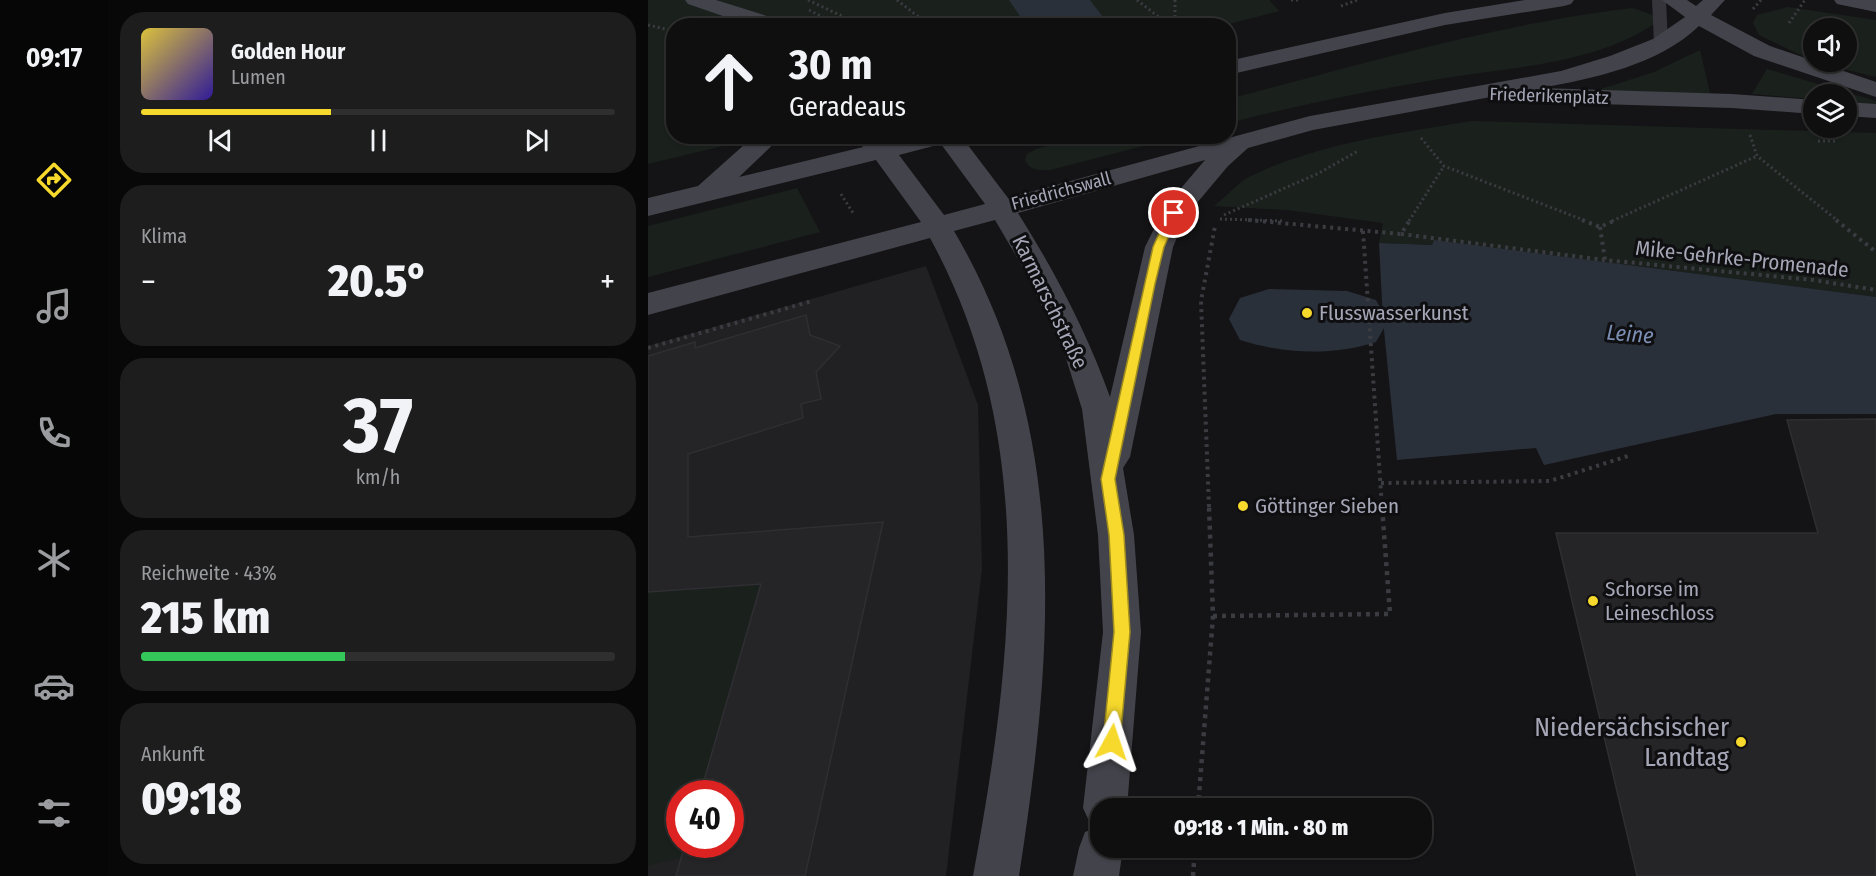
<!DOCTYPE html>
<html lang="de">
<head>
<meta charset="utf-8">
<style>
  body { margin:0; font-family:"Fira Sans Condensed",sans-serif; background:#1d1d1e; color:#f1f3f6; height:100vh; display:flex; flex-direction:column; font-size:22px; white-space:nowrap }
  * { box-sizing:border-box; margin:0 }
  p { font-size:20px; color:#9b9c9f }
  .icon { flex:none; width:33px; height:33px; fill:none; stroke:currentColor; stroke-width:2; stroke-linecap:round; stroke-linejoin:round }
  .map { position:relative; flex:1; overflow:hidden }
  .side { display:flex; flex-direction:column; gap:12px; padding:12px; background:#080809; width:540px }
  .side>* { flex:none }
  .top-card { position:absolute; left:18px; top:18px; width:570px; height:126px; border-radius:24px; box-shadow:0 2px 4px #0004,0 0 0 2px #2f2f30; background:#0f0f10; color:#f1f3f6; overflow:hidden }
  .tools { position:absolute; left:1155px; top:18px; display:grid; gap:12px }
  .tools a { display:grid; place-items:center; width:54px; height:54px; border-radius:50%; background:#0f0f10; box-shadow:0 2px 4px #0004,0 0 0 2px #2f2f30; font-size:30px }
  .speed { position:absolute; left:18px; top:780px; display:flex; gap:12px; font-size:30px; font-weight:700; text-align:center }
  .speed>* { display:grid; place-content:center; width:78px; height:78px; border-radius:50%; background:#0f0f10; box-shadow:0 2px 4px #0004,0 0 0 2px #2f2f30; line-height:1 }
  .speed .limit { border:9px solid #d22; background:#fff; color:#111 }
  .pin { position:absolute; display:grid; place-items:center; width:51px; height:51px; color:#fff; margin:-26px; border:3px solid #fff; border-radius:50%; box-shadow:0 2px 6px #0007 }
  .me { position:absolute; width:66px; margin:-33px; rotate:5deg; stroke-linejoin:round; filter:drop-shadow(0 0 4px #0008) }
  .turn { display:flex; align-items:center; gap:21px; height:126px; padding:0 24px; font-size:27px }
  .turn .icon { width:78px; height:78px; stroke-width:2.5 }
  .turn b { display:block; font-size:42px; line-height:51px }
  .big { font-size:45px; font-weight:800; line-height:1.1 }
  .side .widget { flex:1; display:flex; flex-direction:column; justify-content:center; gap:9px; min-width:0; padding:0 21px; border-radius:24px; background:#1d1d1e }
  .side .dial { align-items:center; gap:0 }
  .dial b { font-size:78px; line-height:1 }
  .song { display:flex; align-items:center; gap:18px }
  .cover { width:72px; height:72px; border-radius:9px; background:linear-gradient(135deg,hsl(50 70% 55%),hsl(250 70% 35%)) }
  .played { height:6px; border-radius:3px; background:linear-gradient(90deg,#f6d92c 40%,#2f2f30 40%) }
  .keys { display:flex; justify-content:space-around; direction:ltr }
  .heat { display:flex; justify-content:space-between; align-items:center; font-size:33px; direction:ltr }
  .charge { height:9px; border-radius:4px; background:linear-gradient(90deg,#34c759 43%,#2f2f30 0) }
  .trip { position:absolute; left:442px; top:798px; width:342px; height:60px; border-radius:24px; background:#0f0f10; box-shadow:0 2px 4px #0004,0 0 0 2px #2f2f30; font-weight:800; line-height:60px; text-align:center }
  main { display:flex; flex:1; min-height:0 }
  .tab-bar { display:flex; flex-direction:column; width:108px; justify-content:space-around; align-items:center; background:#060606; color:#9b9c9f }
  .tab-bar .icon { width:42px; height:42px }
  .tab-bar .selected { color:#f6d92c }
  .tab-bar b { font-size:27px; color:#f1f3f6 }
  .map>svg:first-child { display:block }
</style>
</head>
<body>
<main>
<nav class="tab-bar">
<b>09:17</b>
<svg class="icon selected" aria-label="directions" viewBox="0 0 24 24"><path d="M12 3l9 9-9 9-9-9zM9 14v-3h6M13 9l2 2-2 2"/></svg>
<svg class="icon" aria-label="music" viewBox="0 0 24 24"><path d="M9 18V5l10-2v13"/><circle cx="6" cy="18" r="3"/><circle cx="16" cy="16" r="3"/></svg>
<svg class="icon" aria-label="phone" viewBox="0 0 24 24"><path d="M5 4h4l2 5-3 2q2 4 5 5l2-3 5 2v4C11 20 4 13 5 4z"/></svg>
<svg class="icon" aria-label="climate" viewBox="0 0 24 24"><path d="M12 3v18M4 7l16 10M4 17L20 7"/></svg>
<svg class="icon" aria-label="car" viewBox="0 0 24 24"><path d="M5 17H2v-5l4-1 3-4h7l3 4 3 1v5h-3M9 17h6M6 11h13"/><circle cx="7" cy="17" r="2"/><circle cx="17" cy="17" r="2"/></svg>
<svg class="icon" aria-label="filters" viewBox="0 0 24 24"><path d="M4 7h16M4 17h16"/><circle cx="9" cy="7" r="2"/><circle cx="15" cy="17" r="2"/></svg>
</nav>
<section class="side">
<div class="widget">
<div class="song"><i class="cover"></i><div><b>Golden Hour</b><p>Lumen</p></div></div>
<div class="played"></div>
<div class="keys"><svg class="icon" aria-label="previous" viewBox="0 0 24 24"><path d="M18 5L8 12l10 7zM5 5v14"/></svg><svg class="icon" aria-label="pause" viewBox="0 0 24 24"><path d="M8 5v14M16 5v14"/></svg><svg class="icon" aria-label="next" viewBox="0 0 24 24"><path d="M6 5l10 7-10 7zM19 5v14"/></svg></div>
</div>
<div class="widget"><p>Klima</p>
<div class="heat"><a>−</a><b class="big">20.5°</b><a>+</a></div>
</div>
<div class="widget dial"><b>37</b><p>km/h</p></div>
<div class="widget"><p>Reichweite · 43%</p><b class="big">215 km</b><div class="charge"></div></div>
<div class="widget"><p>Ankunft</p><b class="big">09:18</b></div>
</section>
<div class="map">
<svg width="1228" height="876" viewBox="0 0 1228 876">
  <rect width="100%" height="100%" fill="#141416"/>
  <!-- built -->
  <path fill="#212023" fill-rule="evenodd" d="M278,266L330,405L334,569L298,876H0V346ZM32,794H82V844H32Z"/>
  <!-- green -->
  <path fill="#1a211c" d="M0,0H621L631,11L574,26H26V136L112,137L0,164Z
    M1140,7L1228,20V77L1167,62H1198V28H1166L1165,61L1111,35L1105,23L1109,15Z
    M985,8L1007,16L1006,24C945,65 861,67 791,79C720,91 650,105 581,123V99C714,64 847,24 985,8Z
    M1052,50L1062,93H956L953,89L1006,72Z
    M1119,69L1228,101V105L1199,102L1198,94H1166L1165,99L1104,94Z
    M824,121L1228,133V297L786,240L784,245L731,243L735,223L639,210L566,206C578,197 591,181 605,175C673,143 751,133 824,121Z
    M435,137V136L530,137L402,170C392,170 381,171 377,160L379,154L388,149Z
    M149,188L172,232L0,277V226Z
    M113,584L52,793L32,794V844L37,845L34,857L0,866V592Z"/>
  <!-- water -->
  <path fill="#2a303a" d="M361,0H442L461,25H378Z
    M786,240L1228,297V414H1128L896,465L888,448L749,460L735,320L731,243L784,245Z"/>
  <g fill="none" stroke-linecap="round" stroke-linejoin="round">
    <!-- river -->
    <path fill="#2a303a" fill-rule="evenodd" d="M621,289L699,291L728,300L740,321L728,342C684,356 636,354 592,340L581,319L592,298Z"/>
  </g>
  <!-- building -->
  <path fill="#252427" stroke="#2f2e32" stroke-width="1.5" d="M158,315L162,335L192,346L168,372L173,399L153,404L155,418L40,454V537L235,522L157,876H28L37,844H82V794H52L113,584L0,592V356L47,342V348Z
    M1228,419V876H989L908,533H1170L1139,420Z"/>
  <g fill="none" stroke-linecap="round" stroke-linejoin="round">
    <!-- path-far2 -->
    <path stroke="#3b3c42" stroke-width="3" stroke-dasharray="2 3" stroke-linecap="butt" d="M160,0L215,26
      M249,0L282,26
      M489,0L522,26
      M527,0V26
      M643,0H652
      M693,6L709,0
      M1105,9L1113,0
      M161,10L192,26
      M1141,23L1157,0
      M0,25L26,31
      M1102,135L1109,156L1190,221
      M773,138L796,166L938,221
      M1170,141H1189
      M193,194L205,213
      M576,215L671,173L710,151
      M572,219L636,221
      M761,221L796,166
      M964,221L1109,156"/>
    <!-- path-far1 -->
    <path stroke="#3b3c42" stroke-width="4" stroke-dasharray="3 4.5" stroke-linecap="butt" d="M600,220L753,234L762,220
      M934,220L952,227L968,220
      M1188,220L1228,252
      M952,227L957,260
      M715,231L734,507
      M753,234L957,260L1165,280L1228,290
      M0,348L164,301
      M733,483L902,481L983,455
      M561,507L553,301L567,226"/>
    <!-- path -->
    <path stroke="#3b3c42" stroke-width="4.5" stroke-dasharray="4 5" stroke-linecap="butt" d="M565,616L742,614L734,506
      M550,808L565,616L561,506
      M545,876L547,848"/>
    <!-- lane -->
    <path fill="#35353b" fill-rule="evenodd" d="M1004,0H1018L1020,44L1013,48L1006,44Z"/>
    <!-- secondary -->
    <path fill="#43434b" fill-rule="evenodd" d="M37,0H68L135,21L137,26H104L40,4Z
      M877,0H926L923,4L916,6L797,25L580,75V61L797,13Z
      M1014,0H1039L1048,6L1055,0H1077L1063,15L1122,46L1228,82V97L1106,56L1051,26C1012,64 945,79 892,88L1084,94L1166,100V114L1084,108L884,102L876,100L872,95L875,91L665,130L600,148L580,166L538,216L525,247L482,457L475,468L486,535L493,632L479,808H453V848H475L471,876H425L431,848L437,832L450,827L442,823L435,808L455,632L450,535L434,409L415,349L374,266L347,220L306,231C425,433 405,655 371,876H325C365,660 392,439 282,238L0,315V293L273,222L228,160L0,216V198L50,186L106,136H134L91,177L215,147L206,136H233L239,142L262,136H313L360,198L662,116L913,71L962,56L1005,39L1037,17ZM293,144L337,204L296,215L251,155ZM557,160L517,207L497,247L462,397C439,332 407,272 370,213Z
      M1186,0H1228V12L1189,4Z
      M1198,102L1228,104V118L1198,116Z"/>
  </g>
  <!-- route -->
  <path fill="#f6d92c" stroke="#a08d1d" stroke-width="1.5" d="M526,209L531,213L516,247L507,284L467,479L476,535L482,632L472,742L470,749L464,751L458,749L455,742L466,632L461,535L453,479L505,247L520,213Z"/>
  <!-- markers -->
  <g fill="#f6d92c" stroke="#0f0f11" stroke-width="2">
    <circle cx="659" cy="313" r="6"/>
    <circle cx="595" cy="506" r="6"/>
    <circle cx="945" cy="601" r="6"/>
    <circle cx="1093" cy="742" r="6"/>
  </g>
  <g text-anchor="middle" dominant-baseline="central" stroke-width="6" stroke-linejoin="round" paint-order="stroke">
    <!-- far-street labels -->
    <g font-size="18" fill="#a5a7b7" stroke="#0f0f11">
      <text transform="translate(901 96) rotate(2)">Friederikenplatz</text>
      <text transform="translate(413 191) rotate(-15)">Friedrichswall</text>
    </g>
    <!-- street labels -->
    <g font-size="21" fill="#a5a7b7" stroke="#0f0f11">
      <text transform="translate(1094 259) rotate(6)">Mike-Gehrke-Promenade</text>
      <text transform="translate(402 302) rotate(64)">Karmarschstraße</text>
    </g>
    <!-- poi labels -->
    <g font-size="21" fill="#a5a7b7" stroke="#0f0f11" text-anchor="start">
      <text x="671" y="313">Flusswasserkunst</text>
      <text x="607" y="506">Göttinger Sieben</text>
      <text x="957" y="589">Schorse im<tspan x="957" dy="24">Leineschloss</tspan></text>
    </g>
    <!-- water labels -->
    <g font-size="22" font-style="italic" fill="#7b8eb3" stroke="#0f0f11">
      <text transform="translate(982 334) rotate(5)">Leine</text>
    </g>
    <!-- near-poi labels -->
    <g font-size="26" fill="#a5a7b7" stroke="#0f0f11" text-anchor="end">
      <text x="1081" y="727">Niedersächsischer<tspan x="1081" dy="30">Landtag</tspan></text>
    </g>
  </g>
</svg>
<div class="tools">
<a><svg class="icon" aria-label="sound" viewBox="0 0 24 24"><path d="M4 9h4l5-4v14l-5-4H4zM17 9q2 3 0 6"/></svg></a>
<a><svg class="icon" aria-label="layers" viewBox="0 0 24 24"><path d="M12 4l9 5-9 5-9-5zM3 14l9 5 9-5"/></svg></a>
</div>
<div class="speed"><div class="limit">40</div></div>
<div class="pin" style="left:526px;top:213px;background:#d93025"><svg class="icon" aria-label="arrive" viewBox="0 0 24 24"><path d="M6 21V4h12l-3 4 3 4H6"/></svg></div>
<svg class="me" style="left:464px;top:742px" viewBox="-20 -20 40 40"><path d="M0-17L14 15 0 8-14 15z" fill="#f6d92c" stroke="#fff" stroke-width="4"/></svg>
<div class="trip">09:18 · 1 Min. · 80 m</div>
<div class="top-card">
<div class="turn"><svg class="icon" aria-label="ahead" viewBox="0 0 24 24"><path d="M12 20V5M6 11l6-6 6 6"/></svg><div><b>30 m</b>Geradeaus</div></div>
</div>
</div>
</main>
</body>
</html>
